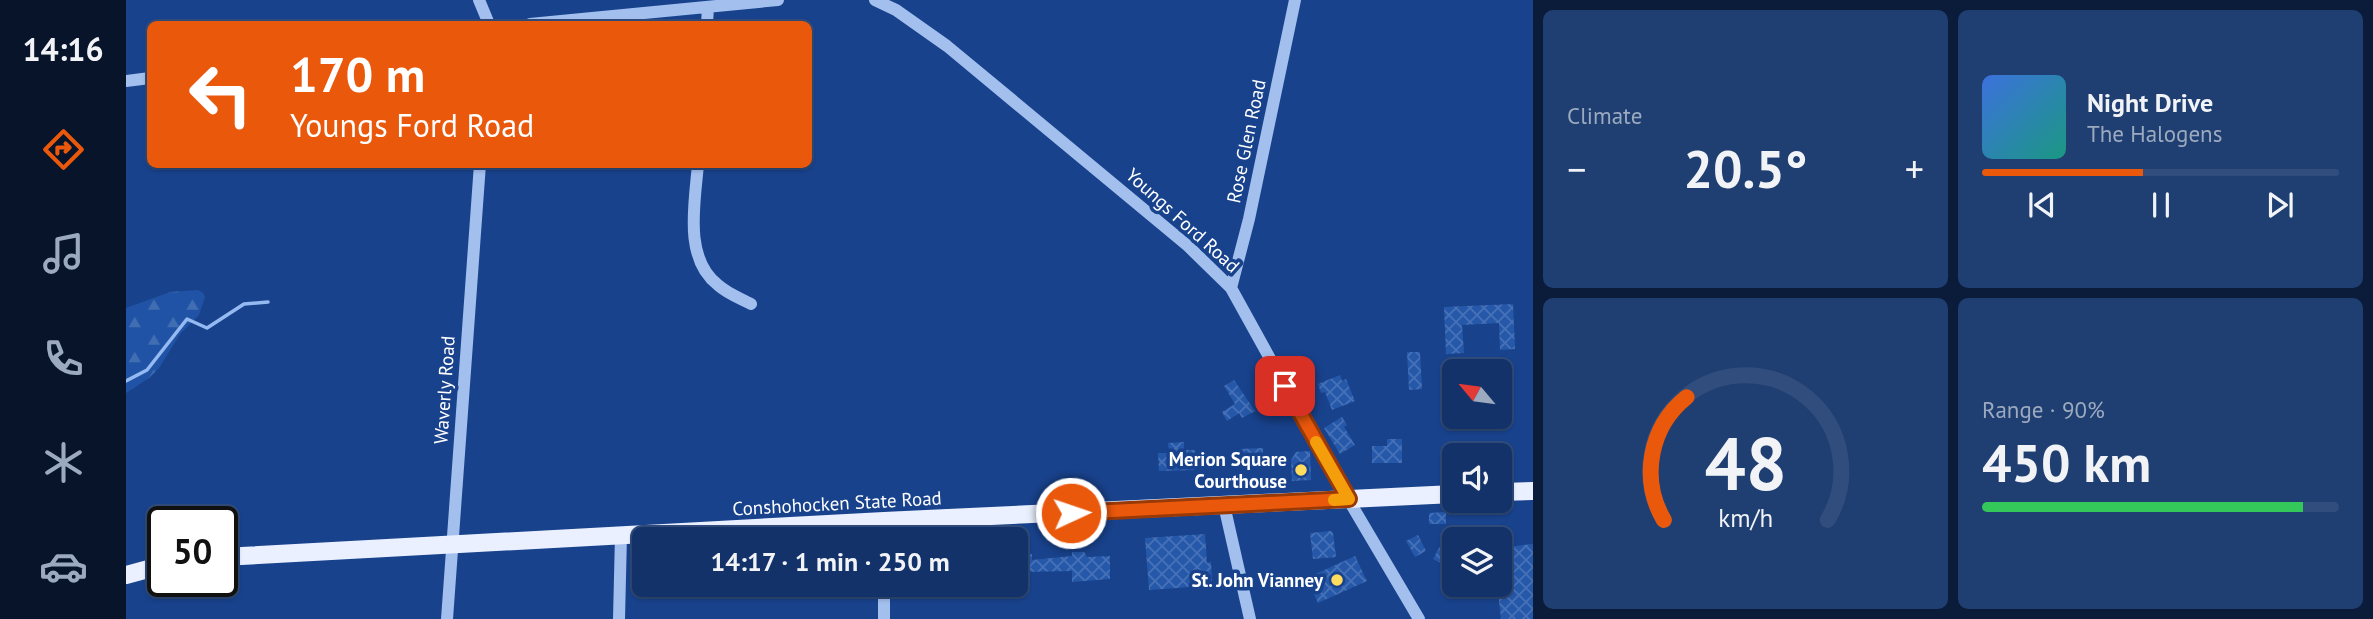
<!DOCTYPE html>
<html lang="en">
<head>
<meta charset="utf-8">
<style>
  body { margin:0; font-family:"PT Sans",sans-serif; background:#1f3e71; color:#f1f3f6; height:100vh; display:flex; flex-direction:column; font-size:26px; white-space:nowrap }
  * { box-sizing:border-box; margin:0 }
  p { font-size:23px; color:#9caac0 }
  .icon { flex:none; width:38px; height:38px; fill:none; stroke:currentColor; stroke-width:2; stroke-linecap:round; stroke-linejoin:round }
  .map { position:relative; flex:1; overflow:hidden }
  .drawer { display:flex; flex-direction:column; gap:10px; padding:10px; background:#0a1c3a; width:840px }
  .drawer>* { flex:none }
  .top-card { position:absolute; left:21px; top:21px; width:665px; height:147px; border-radius:10px; box-shadow:0 2px 5px #0004,0 0 0 2px #314d7d; background:#ea580c; color:#fff; overflow:hidden }
  .needle { width:46px; rotate:299deg }
  .buttons { position:absolute; left:1316px; top:359px; display:grid; gap:14px }
  .buttons a { display:grid; place-items:center; width:70px; height:70px; border-radius:10px; background:#123269; box-shadow:0 2px 5px #0004,0 0 0 2px #314d7d; font-size:35px }
  .speed { position:absolute; left:21px; top:506px; display:flex; gap:14px; font-size:35px; font-weight:700; text-align:center }
  .speed>* { display:grid; place-content:center; width:91px; height:91px; border-radius:50%; background:#123269; box-shadow:0 2px 5px #0004,0 0 0 2px #314d7d; line-height:1 }
  .speed .limit { border:4px solid #111; border-radius:10px; background:#fff; color:#111 }
  .pin { position:absolute; display:grid; place-items:center; width:60px; height:60px; color:#fff; margin:-30px; border-radius:14px; box-shadow:0 4px 10px #0006 }
  .me { position:absolute; width:77px; margin:-38px; rotate:87deg; stroke-linejoin:round; filter:drop-shadow(0 0 5px #0008) }
  .turn { display:flex; align-items:center; gap:24px; height:147px; padding:0 28px; font-size:32px }
  .turn .icon { width:91px; height:91px; stroke-width:2.5 }
  .turn b { display:block; font-size:49px; line-height:60px }
  .big { font-size:52px; font-weight:800; line-height:1.1 }
  .drawer .card { flex:1; display:flex; flex-direction:column; justify-content:center; gap:10px; min-width:0; padding:0 24px; border-radius:10px; background:#1f3e71 }
  .drawer .dial { align-items:center; gap:0 }
  .dial svg { height:182px; overflow:visible; fill:none; stroke:#314d7d; stroke-width:7; stroke-linecap:round; text-anchor:middle }
  .dial text { fill:#f1f3f6; stroke:none }
  .song { display:flex; align-items:center; gap:21px }
  .cover { width:84px; height:84px; border-radius:10px; background:linear-gradient(135deg,hsl(220 70% 55%),hsl(170 70% 35%)) }
  .played { height:7px; border-radius:4px; background:linear-gradient(90deg,#ea580c 45%,#314d7d 45%) }
  .keys { display:flex; justify-content:space-around; direction:ltr }
  .heat { display:flex; justify-content:space-between; align-items:center; font-size:38px; direction:ltr }
  .charge { height:10px; border-radius:5px; background:linear-gradient(90deg,#34c759 90%,#314d7d 0) }
  .drawer .tiles { flex:1; display:grid; gap:10px; grid-template-columns:repeat(2,1fr) }
  .trip { position:absolute; left:506px; top:527px; width:396px; height:70px; border-radius:10px; background:#123269; box-shadow:0 2px 5px #0004,0 0 0 2px #314d7d; font-weight:800; line-height:70px; text-align:center }
  main { display:flex; flex:1; min-height:0 }
  .tab-bar { display:flex; flex-direction:column; width:126px; justify-content:space-around; align-items:center; background:#07142a; color:#9caac0 }
  .tab-bar .icon { width:49px; height:49px }
  .tab-bar .active { color:#ea580c }
  .tab-bar b { font-size:32px; color:#f1f3f6 }
  .map>svg:first-child { display:block }
</style>
</head>
<body>
<main>
<nav class="tab-bar">
<b>14:16</b>
<svg class="icon active" aria-label="directions" viewBox="0 0 24 24"><path d="M12 3l9 9-9 9-9-9zM9 14v-3h6M13 9l2 2-2 2"/></svg>
<svg class="icon" aria-label="music" viewBox="0 0 24 24"><path d="M9 18V5l10-2v13"/><circle cx="6" cy="18" r="3"/><circle cx="16" cy="16" r="3"/></svg>
<svg class="icon" aria-label="phone" viewBox="0 0 24 24"><path d="M5 4h4l2 5-3 2q2 4 5 5l2-3 5 2v4C11 20 4 13 5 4z"/></svg>
<svg class="icon" aria-label="climate" viewBox="0 0 24 24"><path d="M12 3v18M4 7l16 10M4 17L20 7"/></svg>
<svg class="icon" aria-label="car" viewBox="0 0 24 24"><path d="M5 17H2v-5l4-1 3-4h7l3 4 3 1v5h-3M9 17h6M6 11h13"/><circle cx="7" cy="17" r="2"/><circle cx="17" cy="17" r="2"/></svg>
</nav>
<div class="map">
<svg width="1407" height="619" viewBox="0 0 1407 619">
  <defs>
    <pattern id="forest-firs" width="22" height="20" patternUnits="userSpaceOnUse" patternTransform="scale(1.75)"><rect width="22" height="20" fill="#2053a5"/><path d="M5 1l3.5 6h-7zM16 11l3.5 6h-7z" fill="#416db2"/></pattern>
    <pattern id="building-cross-hatch" width="8" height="8" patternUnits="userSpaceOnUse" patternTransform="scale(1.75)"><rect width="8" height="8" fill="#2658aa"/><path d="M0 0l8 8M0 8l8-8" fill="none" stroke="#4771b7"/></pattern>
  </defs>
  <rect width="100%" height="100%" fill="#18428c"/>
  <!-- forest -->
  <path fill="url(#forest-firs)" d="M72,290L77,293L79,297L73,315L54,334L33,368L23,378L0,393V308L44,292Z"/>
  <g fill="none" stroke-linecap="round" stroke-linejoin="round">
    <!-- stream -->
    <path stroke="#95b9f1" stroke-width="3.5" d="M0,381L21,370L61,319L81,328L118,304L142,302"/>
  </g>
  <!-- building -->
  <path fill="url(#building-cross-hatch)" d="M1387,304L1389,349L1374,350L1373,323L1336,325L1338,353L1320,354L1318,307Z
    M1281,352H1294L1296,389L1283,390Z
    M1214,375L1216,381L1220,379L1229,401L1206,410L1199,392L1195,393L1192,384Z
    M1108,380L1129,411L1116,418L1113,413L1101,421L1096,412L1109,404L1098,386Z
    M1216,417L1221,425L1218,427L1229,445L1214,454L1198,428Z
    M1261,439H1276V463H1246V446H1261Z
    M1058,442V450H1069V470L1033,471L1032,453H1043L1042,443Z
    M1137,448V461H1123L1124,465H1112V449Z
    M1184,451L1185,480L1166,481L1165,460L1170,452Z
    M1320,512V524H1303V513Z
    M1205,531L1207,533L1210,557L1187,559L1184,533Z
    M1322,532L1328,535V546L1319,565L1307,559Z
    M1079,534L1081,563L1085,562L1086,581L1065,582V587L1023,590L1019,538Z
    M1292,535L1300,551L1289,557L1280,541Z
    M1407,544V619H1375L1371,584H1374V556H1382L1381,547Z
    M946,552H958L961,557L984,556V579L946,582V571L893,572L892,555L906,554V560L946,556Z
    M1229,556L1241,581L1192,603L1181,578Z"/>
  <g fill="none" stroke-linecap="round" stroke-linejoin="round">
    <!-- minor -->
    <path stroke="#a2bfee" stroke-width="12" d="M353,0L363,24
      M749,0L770,10L821,46L1062,246L1105,288L1215,487L1293,619
      M404,24L652,0
      M581,24L582,7
      M0,81L24,78
      M572,164C569,202 557,258 592,285C602,294 614,298 625,304
      M1105,288L1123,219L1169,0
      M1098,505L1124,619
      M758,539V521
      M321,619L354,164
      M493,619L495,535
      M758,619V584"/>
    <!-- major -->
    <path stroke="#eaf0ff" stroke-width="18" d="M1374,492L1407,491
      M96,557L758,521L1328,494
      M0,575L37,565"/>
  </g>
  <g fill="none" stroke-linecap="round" stroke-linejoin="round">
    <defs>
      <path id="route" d="M945,513L1223,499L1159,386"/>
    </defs>
    <!-- route casing -->
    <use href="#route" stroke="#983908" stroke-width="18"/>
    <!-- route -->
    <use href="#route" stroke="#ea580c" stroke-width="12"/>
    <!-- slow -->
    <path stroke="#f59e0b" stroke-width="12" d="M1190,442L1223,499L1208,500"/>
  </g>
  <!-- markers -->
  <g fill="#ffdc60" stroke="#18428c" stroke-width="2.5">
    <circle cx="1175" cy="470" r="7"/>
    <circle cx="1211" cy="580" r="7"/>
  </g>
  <g text-anchor="middle" dominant-baseline="central" stroke-width="7" stroke-linejoin="round" paint-order="stroke">
    <!-- street labels -->
    <g font-size="19" fill="#fff" stroke="#18428c">
      <text transform="translate(1120 141) rotate(-78)">Rose Glen Road</text>
      <text transform="translate(1057 220) rotate(42)">Youngs Ford Road</text>
      <text transform="translate(318 390) rotate(-86)">Waverly Road</text>
      <text transform="translate(711 503) rotate(-3)">Conshohocken State Road</text>
    </g>
    <!-- poi labels -->
    <g font-size="19" font-weight="bold" fill="#fff" stroke="#18428c" text-anchor="end">
      <text x="1161" y="459">Merion Square<tspan x="1161" dy="22">Courthouse</tspan></text>
      <text x="1197" y="580">St. John Vianney</text>
    </g>
  </g>
</svg>
<div class="buttons">
<a><svg class="needle" viewBox="-14 -14 28 28"><path d="M0-13l5 13h-10z" fill="#e53935"/><path d="M0 13l5-13h-10z" fill="#9caac0"/></svg></a>
<a><svg class="icon" aria-label="sound" viewBox="0 0 24 24"><path d="M4 9h4l5-4v14l-5-4H4zM17 9q2 3 0 6"/></svg></a>
<a><svg class="icon" aria-label="layers" viewBox="0 0 24 24"><path d="M12 4l9 5-9 5-9-5zM3 14l9 5 9-5"/></svg></a>
</div>
<div class="speed"><div class="limit">50</div></div>
<div class="pin" style="left:1159px;top:386px;background:#d93025"><svg class="icon" aria-label="arrive" viewBox="0 0 24 24"><path d="M6 21V4h12l-3 4 3 4H6"/></svg></div>
<svg class="me" style="left:945px;top:513px" viewBox="-20 -20 40 40"><circle r="17" fill="#ea580c" stroke="#fff" stroke-width="3"/><path d="M0-11L8 9 0 5-8 9z" fill="#fff"/></svg>
<div class="trip">14:17 · 1 min · 250 m</div>
<div class="top-card">
<div class="turn"><svg class="icon" aria-label="left" viewBox="0 0 24 24"><path d="M17 20v-9H6M10 6l-5 5 5 5"/></svg><div><b>170 m</b>Youngs Ford Road</div></div>
</div>
</div>
<section class="drawer">
<div class="tiles">
<div class="card"><p>Climate</p>
<div class="heat"><a>−</a><b class="big">20.5°</b><a>+</a></div>
</div>
<div class="card">
<div class="song"><i class="cover"></i><div><b>Night Drive</b><p>The Halogens</p></div></div>
<div class="played"></div>
<div class="keys"><svg class="icon" aria-label="previous" viewBox="0 0 24 24"><path d="M18 5L8 12l10 7zM5 5v14"/></svg><svg class="icon" aria-label="pause" viewBox="0 0 24 24"><path d="M8 5v14M16 5v14"/></svg><svg class="icon" aria-label="next" viewBox="0 0 24 24"><path d="M6 5l10 7-10 7zM19 5v14"/></svg></div>
</div>
<div class="card dial"><svg viewBox="0 0 100 80">
<path d="M14 69A42 42 0 1 1 86 69"/>
<path d="M14 69A42 42 0 0 1 24 15" stroke="#ea580c"/>
<text x="50" y="56" font-size="32" font-weight="700">48</text>
<text x="50" y="72" font-size="11">km/h</text>
</svg></div>
<div class="card"><p>Range · 90%</p><b class="big">450 km</b><div class="charge"></div></div>
</div>
</section>
</main>
</body>
</html>
